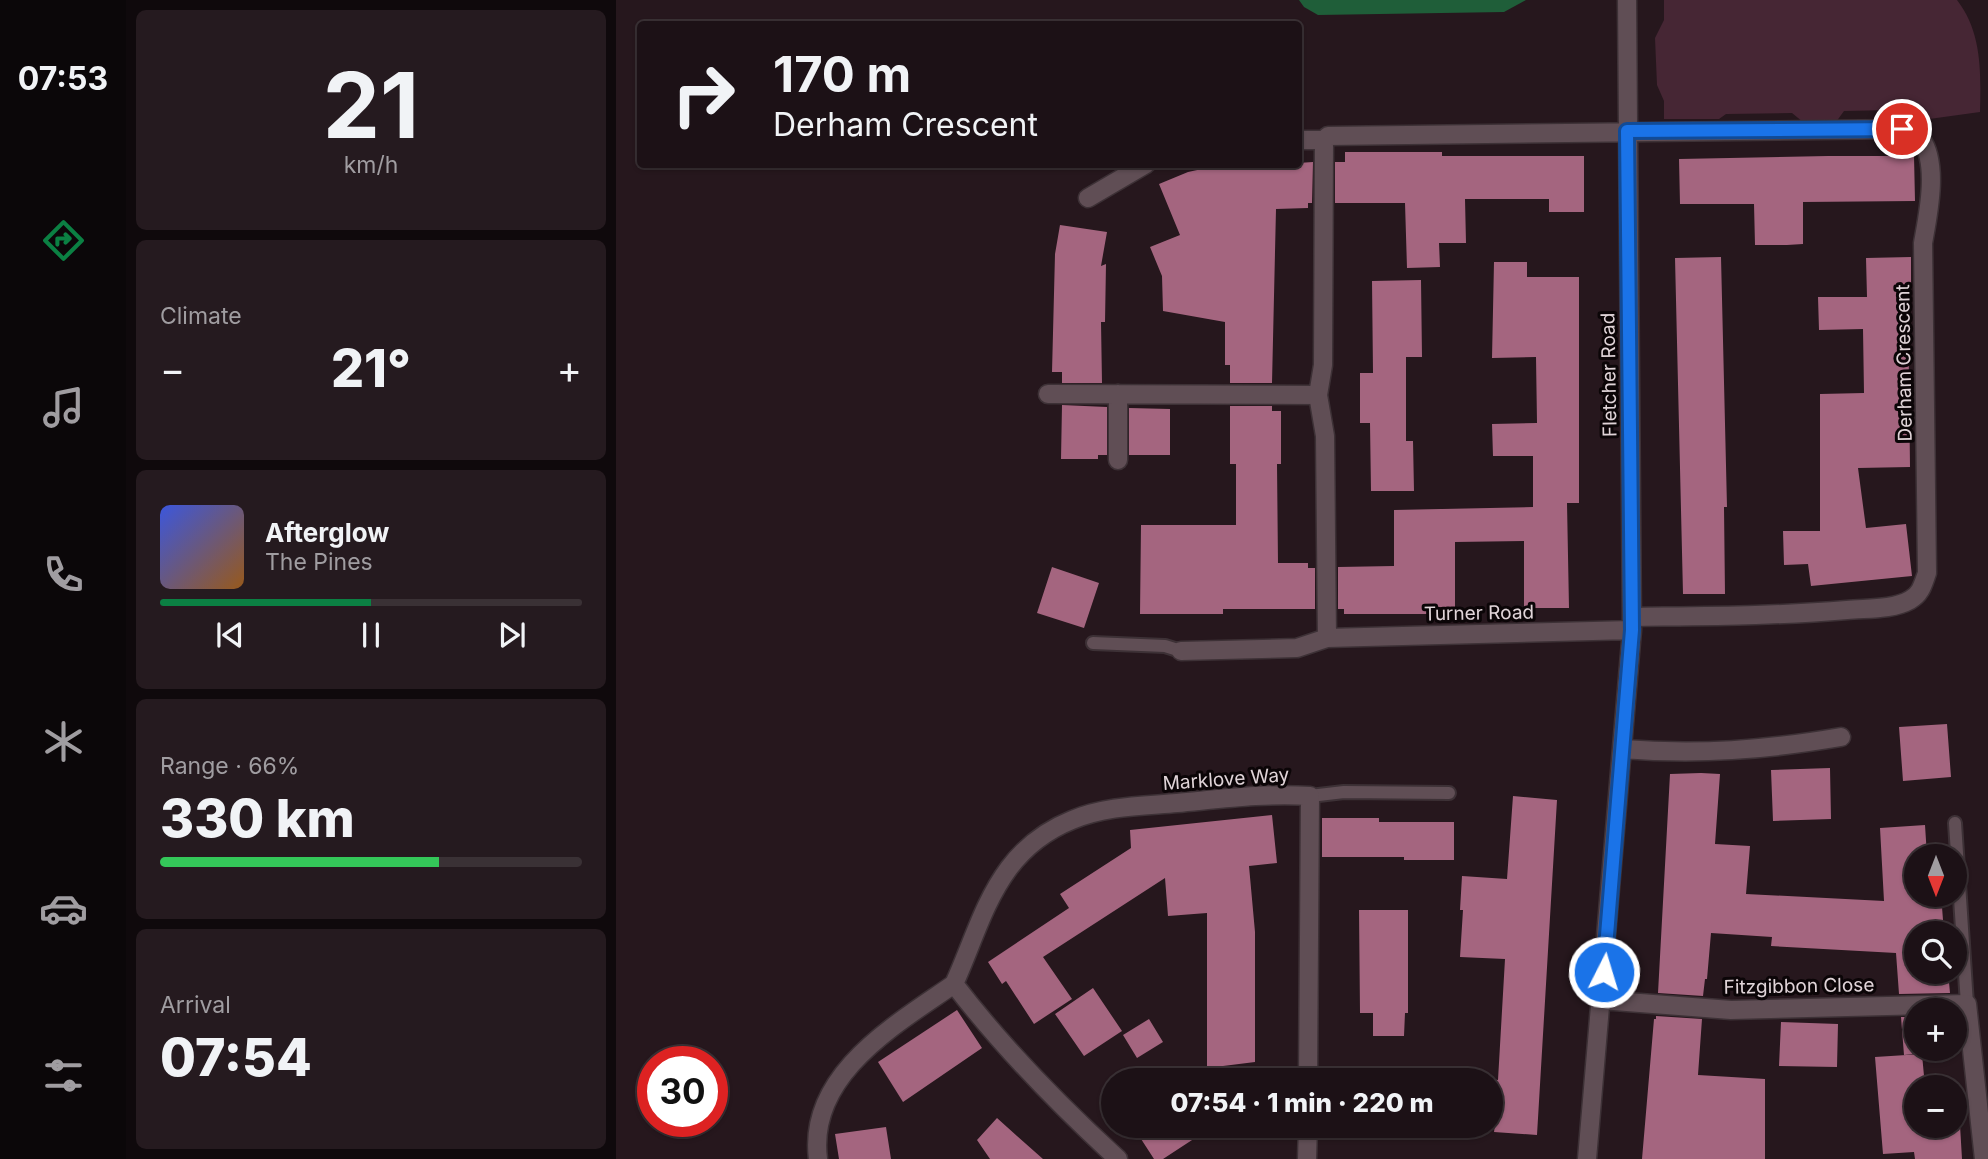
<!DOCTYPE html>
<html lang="en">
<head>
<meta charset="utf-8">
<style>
  body { margin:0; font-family:Inter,sans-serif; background:#251a1f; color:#f1f3f6; height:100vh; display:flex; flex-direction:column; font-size:26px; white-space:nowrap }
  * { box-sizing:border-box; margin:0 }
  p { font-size:23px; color:#a09da1 }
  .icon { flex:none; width:38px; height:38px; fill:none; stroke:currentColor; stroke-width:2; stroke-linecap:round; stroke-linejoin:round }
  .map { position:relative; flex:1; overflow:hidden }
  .panel { display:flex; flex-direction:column; gap:10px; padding:10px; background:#0f090c; width:490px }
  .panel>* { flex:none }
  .hud { position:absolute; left:21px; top:21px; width:665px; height:147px; border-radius:7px; box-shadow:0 2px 5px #0004,0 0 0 2px #3a3135; background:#1c1116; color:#f1f3f6; overflow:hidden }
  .needle { width:46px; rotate:180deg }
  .fabs { position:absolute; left:1288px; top:844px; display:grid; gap:14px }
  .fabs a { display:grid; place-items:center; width:63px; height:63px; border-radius:50%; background:#1c1116; box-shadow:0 2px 5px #0004,0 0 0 2px #3a3135; font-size:35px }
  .speed { position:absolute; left:21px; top:1046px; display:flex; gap:14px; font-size:35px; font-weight:700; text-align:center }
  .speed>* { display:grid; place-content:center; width:91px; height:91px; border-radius:50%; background:#1c1116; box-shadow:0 2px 5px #0004,0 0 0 2px #3a3135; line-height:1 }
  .speed .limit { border:10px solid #d22; background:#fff; color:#111 }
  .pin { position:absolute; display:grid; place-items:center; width:60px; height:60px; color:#fff; margin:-30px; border:4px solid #fff; border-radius:50%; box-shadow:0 2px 7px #0007 }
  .me { position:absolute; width:77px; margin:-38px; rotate:5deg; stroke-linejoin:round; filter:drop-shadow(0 0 5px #0008) }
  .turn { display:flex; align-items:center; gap:24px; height:147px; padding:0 21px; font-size:32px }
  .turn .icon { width:91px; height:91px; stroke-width:2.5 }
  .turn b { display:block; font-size:49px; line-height:60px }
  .big { font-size:52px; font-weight:800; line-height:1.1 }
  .panel .tile { flex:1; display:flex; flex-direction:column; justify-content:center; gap:10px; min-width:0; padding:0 24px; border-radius:10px; background:#251a1f }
  .panel .dial { align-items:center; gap:0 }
  .dial b { font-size:91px; line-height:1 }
  .song { display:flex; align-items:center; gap:21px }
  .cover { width:84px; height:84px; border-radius:10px; background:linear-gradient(135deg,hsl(230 70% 55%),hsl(30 70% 35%)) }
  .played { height:7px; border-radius:4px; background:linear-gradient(90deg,#0b8043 50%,#3a3135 50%) }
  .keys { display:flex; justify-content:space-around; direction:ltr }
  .heat { display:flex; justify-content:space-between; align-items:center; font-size:38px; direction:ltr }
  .charge { height:10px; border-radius:5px; background:linear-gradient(90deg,#34c759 66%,#3a3135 0) }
  .trip { position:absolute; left:485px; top:1068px; width:402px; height:70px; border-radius:35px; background:#1c1116; box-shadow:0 2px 5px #0004,0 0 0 2px #3a3135; font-weight:800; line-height:70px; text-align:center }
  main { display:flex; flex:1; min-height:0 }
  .dock { display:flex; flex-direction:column; width:126px; justify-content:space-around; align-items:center; background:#0b0709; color:#a09da1 }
  .dock .icon { width:49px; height:49px }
  .dock .on { color:#0b8043 }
  .dock b { font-size:32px; color:#f1f3f6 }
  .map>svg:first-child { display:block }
</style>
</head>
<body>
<main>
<nav class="dock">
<b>07:53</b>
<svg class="icon on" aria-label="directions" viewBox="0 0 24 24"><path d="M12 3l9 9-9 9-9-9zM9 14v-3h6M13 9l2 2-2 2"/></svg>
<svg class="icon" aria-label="music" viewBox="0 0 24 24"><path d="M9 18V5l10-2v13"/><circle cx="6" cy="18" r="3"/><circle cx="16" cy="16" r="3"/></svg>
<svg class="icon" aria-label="phone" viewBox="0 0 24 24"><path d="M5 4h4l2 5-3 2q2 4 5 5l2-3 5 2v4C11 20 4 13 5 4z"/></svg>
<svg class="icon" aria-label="climate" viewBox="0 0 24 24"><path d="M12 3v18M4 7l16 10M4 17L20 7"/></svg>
<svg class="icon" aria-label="car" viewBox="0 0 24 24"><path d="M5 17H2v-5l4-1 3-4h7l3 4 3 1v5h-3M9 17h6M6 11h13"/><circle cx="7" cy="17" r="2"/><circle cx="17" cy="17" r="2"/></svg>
<svg class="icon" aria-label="filters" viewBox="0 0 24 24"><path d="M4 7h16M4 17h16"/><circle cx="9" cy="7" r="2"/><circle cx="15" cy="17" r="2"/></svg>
</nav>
<section class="panel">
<div class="tile dial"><b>21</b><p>km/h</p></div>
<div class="tile"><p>Climate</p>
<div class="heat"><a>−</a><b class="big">21°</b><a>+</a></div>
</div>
<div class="tile">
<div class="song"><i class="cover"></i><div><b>Afterglow</b><p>The Pines</p></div></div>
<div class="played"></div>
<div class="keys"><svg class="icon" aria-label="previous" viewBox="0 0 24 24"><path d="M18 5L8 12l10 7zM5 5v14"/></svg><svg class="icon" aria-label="pause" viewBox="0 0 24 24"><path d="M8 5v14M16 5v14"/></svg><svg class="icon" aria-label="next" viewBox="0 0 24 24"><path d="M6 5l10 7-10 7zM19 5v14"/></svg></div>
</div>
<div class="tile"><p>Range · 66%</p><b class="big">330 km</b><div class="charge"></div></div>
<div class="tile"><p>Arrival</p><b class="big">07:54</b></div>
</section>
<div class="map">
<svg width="1372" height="1159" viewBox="0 0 1372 1159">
  <rect width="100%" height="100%" fill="#26171d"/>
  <!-- green -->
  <path fill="#462634" d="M1048,0H1341C1366,32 1365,72 1364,112L1306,120L1290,112L1277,110L1228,111L1220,122H1187L1176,113L1110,114L1103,119H1048V101L1041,85L1039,38L1048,20Z"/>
  <!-- water -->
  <path fill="#1f5e39" d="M683,0H910L888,12L702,15L688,7Z"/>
  <!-- building -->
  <path fill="#a4657f" d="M729,152H826V156H968V212H933V199H849L850,243H823L824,267L791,268L789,203H719V162H729Z
    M1212,156H1298L1299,201L1187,202V244L1171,245H1139L1138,204H1064L1063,159Z
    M697,162L696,203H692V208L660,209L656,383H614V365H609V322L547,311L546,276L534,247L564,235L543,184L572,172L609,164H682V163Z
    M444,225L491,232L485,266L490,264L489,322H485L486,383H446V372H436L439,254Z
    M1105,257L1111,507H1108L1109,594H1067L1059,258Z
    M1295,257V300H1292L1294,467L1242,468L1250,528L1290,524L1296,576L1195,586L1192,564L1168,565L1167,531H1204V394L1248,393L1247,329L1203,330L1202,297H1251L1250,258Z
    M878,262H911V277H963V503H951L953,608H908V541L839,542V607H817V614H728V609H722V567L778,566V510L917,507V456H877L876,424L921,423L920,357L876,358Z
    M805,280L806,357H790V441H797L798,491H755L754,423H744V373H757L756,281Z
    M446,405L491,407V455H482V459H445Z
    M614,406H656V411H665V464H661L662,563H692V568H699V609H607V614H524L525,525H620V464H614Z
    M513,408L554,409V455H513Z
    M436,567L483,583L468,628L421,613Z
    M1331,724L1335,777L1287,781L1283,727Z
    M1214,768L1215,819L1157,821L1155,770Z
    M1085,773L1104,774L1099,844L1134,846L1130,894L1268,901L1264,828L1309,825L1311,856H1300V894H1325L1328,933H1300V971H1332L1334,993L1283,994L1280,953L1155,946L1156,937L1095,933L1091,979H1089L1087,996L1042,993L1054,774Z
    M897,796L941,800L921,1135L878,1132L880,1117L875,1116V1079L882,1080L889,959L844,957L847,910H844L846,876L891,879Z
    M656,815L661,863L633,866L639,932V1062L591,1068V913L552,916L549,878L427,957L456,999L418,1024L390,981L386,984L372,962L453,908L444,894L515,848L514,830Z
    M706,818H763V822H838V860H788V857H706Z
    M743,910H792V1013H789L788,1036H757V1013H744Z
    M477,988L506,1031L468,1056L439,1014Z
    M341,1010L366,1048L287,1102L262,1062Z
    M1040,1016L1086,1019L1082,1075L1149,1079V1159H1026L1038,1019H1040Z
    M1285,1017H1300V1048H1339V1041L1340,1050L1288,1055Z
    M533,1019L547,1042L521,1058L507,1035Z
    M1165,1022L1222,1024L1221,1067L1163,1066Z
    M1306,1054L1309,1087H1300V1125H1344L1346,1159H1299L1298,1152L1267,1154L1259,1057Z
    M381,1118L401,1136L427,1159H374L361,1140Z
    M516,1125H599L547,1159H538Z
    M270,1127L275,1159H223L219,1134Z"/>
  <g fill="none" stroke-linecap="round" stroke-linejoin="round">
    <defs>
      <path id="lane" d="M477,643L549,646L565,651
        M694,796L728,792L833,793
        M1339,823L1351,1004"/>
      <path id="street" d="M682,140H708
        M472,198L530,164
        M432,394L702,395
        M502,460V394
        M711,638L709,436L702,395L707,365L708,140L712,136L1285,129C1292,131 1300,133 1305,139C1323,164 1312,215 1307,243L1311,573C1307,584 1305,594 1294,600C1276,610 1251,608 1231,610C1160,616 1088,616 1017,617
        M565,651L681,648L711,638L1016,630
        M1006,749C1083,755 1149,750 1225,737
        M985,1000L1115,1010L1351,1004L1368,1159
        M202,1159C191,1075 279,1025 338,984
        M502,1159C442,1104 387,1048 338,984C356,945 367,903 393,868C409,847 431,830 456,820C489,806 526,806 561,803C605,799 649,793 694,796L692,1080
        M691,1159L692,1125
        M971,1159L1016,630L1011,0"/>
    </defs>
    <!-- lane casing -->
    <use href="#lane" stroke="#3d3136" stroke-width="16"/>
    <!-- street casing -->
    <use href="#street" stroke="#3d3136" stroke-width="21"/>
    <!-- lane -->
    <use href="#lane" stroke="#604e55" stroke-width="12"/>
    <!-- street -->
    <use href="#street" stroke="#604e55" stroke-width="18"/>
  </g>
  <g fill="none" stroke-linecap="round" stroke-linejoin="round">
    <defs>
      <path id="route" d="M988,972L1016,630L1011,131L1286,129"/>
    </defs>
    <!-- route casing -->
    <use href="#route" stroke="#114b97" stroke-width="18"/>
    <!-- route -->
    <use href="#route" stroke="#1a73e8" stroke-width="12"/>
  </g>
  <g text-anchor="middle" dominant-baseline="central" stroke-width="6" stroke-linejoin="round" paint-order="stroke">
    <!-- street labels -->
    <g font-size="19" fill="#e0d4d8" stroke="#0b0507">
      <text transform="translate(1288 363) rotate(-91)">Derham Crescent</text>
      <text transform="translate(993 375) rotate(-91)">Fletcher Road</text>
      <text transform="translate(863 613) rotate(-1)">Turner Road</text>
      <text transform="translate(610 779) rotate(-4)">Marklove Way</text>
      <text transform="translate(1183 986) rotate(-1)">Fitzgibbon Close</text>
    </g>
  </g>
</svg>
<div class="fabs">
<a><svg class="needle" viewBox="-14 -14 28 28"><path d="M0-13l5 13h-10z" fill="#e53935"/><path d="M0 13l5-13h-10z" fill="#a09da1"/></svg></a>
<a><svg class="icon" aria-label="search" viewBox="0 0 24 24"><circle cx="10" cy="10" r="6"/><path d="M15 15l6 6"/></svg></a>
<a>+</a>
<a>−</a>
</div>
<div class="speed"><div class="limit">30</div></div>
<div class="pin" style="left:1286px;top:129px;background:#d93025"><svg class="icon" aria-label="arrive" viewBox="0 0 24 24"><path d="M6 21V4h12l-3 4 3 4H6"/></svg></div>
<svg class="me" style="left:988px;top:972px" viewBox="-20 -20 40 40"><circle r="17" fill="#1a73e8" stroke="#fff" stroke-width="3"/><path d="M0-11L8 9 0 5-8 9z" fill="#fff"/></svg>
<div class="trip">07:54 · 1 min · 220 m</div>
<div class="hud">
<div class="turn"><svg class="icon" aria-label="right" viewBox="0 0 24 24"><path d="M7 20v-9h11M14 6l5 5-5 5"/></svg><div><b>170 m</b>Derham Crescent</div></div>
</div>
</div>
</main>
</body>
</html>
